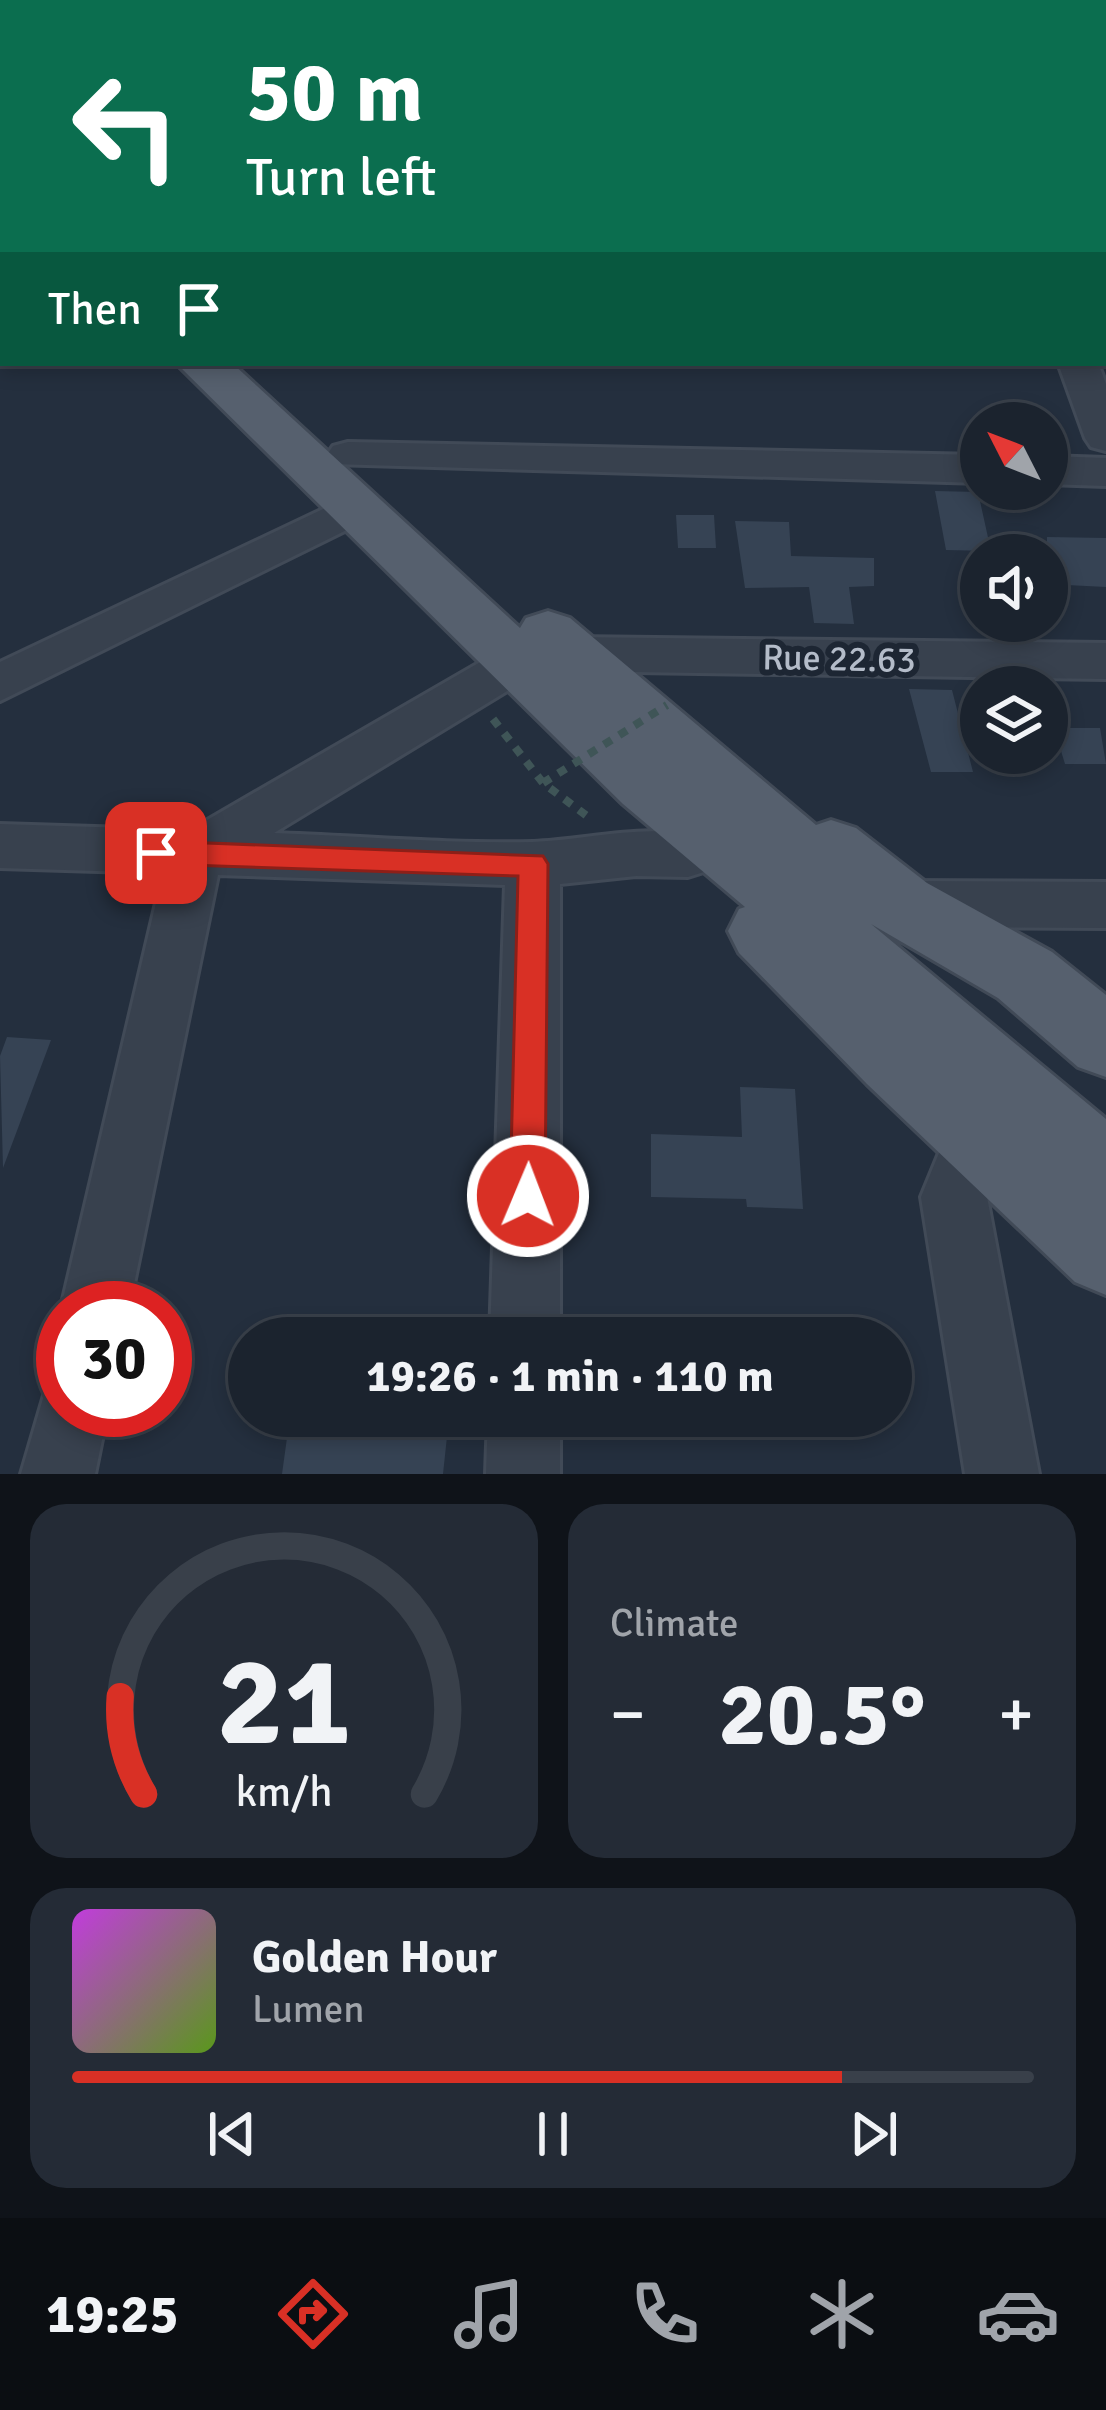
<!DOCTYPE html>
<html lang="en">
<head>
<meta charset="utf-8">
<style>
  body { margin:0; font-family:Signika,sans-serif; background:#242b36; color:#f1f3f6; height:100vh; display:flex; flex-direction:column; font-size:45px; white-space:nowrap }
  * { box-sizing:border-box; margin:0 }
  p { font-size:39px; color:#a0a4aa }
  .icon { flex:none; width:66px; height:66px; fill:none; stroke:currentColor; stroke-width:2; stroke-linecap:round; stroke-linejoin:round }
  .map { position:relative; height:1474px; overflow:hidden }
  .details { display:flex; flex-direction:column; gap:30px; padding:30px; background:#0f1319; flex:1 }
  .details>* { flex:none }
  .hud { position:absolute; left:0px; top:0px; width:1107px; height:366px; box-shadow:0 6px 18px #0003,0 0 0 3px #39404a; background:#0b6e4f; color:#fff; overflow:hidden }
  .needle { width:78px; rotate:312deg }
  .fabs { position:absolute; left:960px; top:402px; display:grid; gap:24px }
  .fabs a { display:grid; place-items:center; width:108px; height:108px; border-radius:50%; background:#1b232e; box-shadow:0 6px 18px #0003,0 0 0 3px #39404a; font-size:60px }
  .speed { position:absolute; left:36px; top:1281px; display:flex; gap:24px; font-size:60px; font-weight:700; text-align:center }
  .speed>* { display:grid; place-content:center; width:156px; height:156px; border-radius:50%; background:#1b232e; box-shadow:0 6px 18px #0003,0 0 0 3px #39404a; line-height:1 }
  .speed .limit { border:18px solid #d22; background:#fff; color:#111 }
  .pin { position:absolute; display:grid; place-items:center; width:102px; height:102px; color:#fff; margin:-51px; border-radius:24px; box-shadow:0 6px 18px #0006 }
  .me { position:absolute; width:132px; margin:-66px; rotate:1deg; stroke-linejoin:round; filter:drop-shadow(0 0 9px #0008) }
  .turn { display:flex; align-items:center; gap:42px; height:252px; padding:0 48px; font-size:54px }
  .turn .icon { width:156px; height:156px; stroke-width:2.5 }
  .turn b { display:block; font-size:84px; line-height:102px }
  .then { display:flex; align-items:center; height:114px; padding:0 48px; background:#0003; gap:24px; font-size:45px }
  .big { font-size:90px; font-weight:700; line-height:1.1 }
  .details .card { flex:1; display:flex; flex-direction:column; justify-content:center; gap:18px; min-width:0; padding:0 42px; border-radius:36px; background:#242b36 }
  .details .dial { align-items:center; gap:0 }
  .dial svg { height:312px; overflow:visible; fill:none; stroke:#39404a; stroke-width:7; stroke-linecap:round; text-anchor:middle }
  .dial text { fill:#f1f3f6; stroke:none }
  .song { display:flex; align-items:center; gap:36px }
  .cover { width:144px; height:144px; border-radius:18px; background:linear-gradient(135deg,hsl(290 70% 55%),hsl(90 70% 35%)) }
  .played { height:12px; border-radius:6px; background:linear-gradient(90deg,#d93025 80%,#39404a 80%) }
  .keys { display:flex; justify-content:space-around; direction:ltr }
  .heat { display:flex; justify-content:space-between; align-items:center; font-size:66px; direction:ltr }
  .details .tiles { flex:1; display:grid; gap:30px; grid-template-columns:1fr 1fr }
  .card:last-child { grid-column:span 2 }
  .trip { position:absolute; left:228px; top:1317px; width:684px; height:120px; border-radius:60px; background:#1b232e; box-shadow:0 6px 18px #0003,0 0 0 3px #39404a; font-weight:700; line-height:120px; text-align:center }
  .tab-bar { display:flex; height:192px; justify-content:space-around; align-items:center; background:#0b0e12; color:#a0a4aa }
  .tab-bar .icon { width:84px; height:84px }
  .tab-bar .selected { color:#d93025 }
  .tab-bar b { font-size:54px; color:#f1f3f6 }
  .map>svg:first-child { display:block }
</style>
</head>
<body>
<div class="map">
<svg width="1106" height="1474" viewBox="0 0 1106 1474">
  <rect width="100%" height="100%" fill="#242f3e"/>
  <!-- building -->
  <path fill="#364354" d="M935,491L978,492L991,551L946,550Z
    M676,515H714L716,548H678Z
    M735,521L789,522L791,556L874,558V586L849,587L854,624L814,623L809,587L745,588Z
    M1047,537L1106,538V587L1047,584Z
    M909,689L952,690L973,772H931Z
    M1054,728H1100L1106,764H1065Z
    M7,1037L51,1040L3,1168L0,1056Z
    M740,1087L795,1089L803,1209L747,1207L746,1199L651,1197V1134L742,1137Z
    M290,1416L449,1418L443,1474H282Z"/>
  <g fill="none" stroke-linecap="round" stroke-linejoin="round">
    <defs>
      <path id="minor" d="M0,0H13L15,3H3L0,15Z
        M929,0H957L958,3H930Z
        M1104,2H1106V20L1101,3Z
        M0,77H3V95H0Z
        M1104,86H1106V104H1104Z
        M0,112L3,113V135L0,134Z
        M1104,181H1106V201H1104Z
        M0,187H3V210H0Z
        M1104,304H1106V326H1104Z
        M1058,363H1098L1106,384V451L1091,447L1085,438Z
        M348,442L981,455V483L333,464L327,455L333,446Z
        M1047,456L1106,458V486L1047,484Z
        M357,493L373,497L379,507L373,517L0,701V662Z
        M571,637L1106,643V679L571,671L554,666L547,654L554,642Z
        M518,644L535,650L542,662L535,674L274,833C360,836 447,844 533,842C590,840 652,821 707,839L715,855L707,871L688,877L636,876L560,884V1338H490L505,885L218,875L129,1308H63V1313L61,1308L163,873L0,868V824L190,830L501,650Z
        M901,881L1106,882V928L901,927L881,920L873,904L881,888Z
        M982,1109L1004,1118L1014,1139L987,1197L1039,1474H965L921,1197L946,1136L960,1118Z
        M63,1378V1410H108L95,1474H21L47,1385Z
        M488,1416H560V1474H486Z"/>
      <path id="major" d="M0,164L3,165V192L0,191Z
        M176,363H232L520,628L526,618L548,611L570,618L816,825L831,820L856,828L927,883L1052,952L1106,995V1077L1078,1067L998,998L871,924L1106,1119V1295L1075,1282L867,1084L739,953L728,931L739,909L745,907L623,804Z"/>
    </defs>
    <!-- minor casing -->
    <use href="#minor" stroke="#414a57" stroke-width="6"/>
    <!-- major casing -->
    <use href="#major" stroke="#414a57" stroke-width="6"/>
    <!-- path -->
    <path stroke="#3f5557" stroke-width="8" stroke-dasharray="9 9" stroke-linecap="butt" d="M493,719L543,783L591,819"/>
    <!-- minor -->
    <use href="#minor" fill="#38414e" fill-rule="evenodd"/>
    <!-- major -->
    <use href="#major" fill="#56606e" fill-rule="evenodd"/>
    <!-- path-bridge -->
    <path stroke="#3f5557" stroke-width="8" stroke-dasharray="9 9" stroke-linecap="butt" d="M543,783L667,705"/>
  </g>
  <!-- route -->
  <path fill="#d93025" stroke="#8d1f18" stroke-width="3" d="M156,841L543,856L548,864L545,1196L540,1208L528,1213L515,1208L510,1196L518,876L156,864L145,861L141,853L145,844Z"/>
  <g text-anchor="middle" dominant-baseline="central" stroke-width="12" stroke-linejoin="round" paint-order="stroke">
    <!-- street labels -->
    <g font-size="36" fill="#b4bcc9" stroke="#1d2633">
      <text transform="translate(839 659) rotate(1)">Rue 22.63</text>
    </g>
  </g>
</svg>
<div class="fabs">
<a><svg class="needle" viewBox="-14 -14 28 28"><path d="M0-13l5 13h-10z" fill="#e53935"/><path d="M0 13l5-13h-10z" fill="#a0a4aa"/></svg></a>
<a><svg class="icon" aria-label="sound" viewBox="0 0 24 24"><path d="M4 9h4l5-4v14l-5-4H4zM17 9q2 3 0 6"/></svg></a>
<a><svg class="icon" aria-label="layers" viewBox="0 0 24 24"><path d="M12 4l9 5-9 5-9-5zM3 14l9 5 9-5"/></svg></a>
</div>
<div class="speed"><div class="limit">30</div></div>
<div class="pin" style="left:156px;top:853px;background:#d93025"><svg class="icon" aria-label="arrive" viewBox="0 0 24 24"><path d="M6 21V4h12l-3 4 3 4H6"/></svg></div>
<svg class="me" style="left:528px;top:1196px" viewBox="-20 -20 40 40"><circle r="17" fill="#d93025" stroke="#fff" stroke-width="3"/><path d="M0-11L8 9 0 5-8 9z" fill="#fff"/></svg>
<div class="trip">19:26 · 1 min · 110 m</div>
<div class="hud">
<div class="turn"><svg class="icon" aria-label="left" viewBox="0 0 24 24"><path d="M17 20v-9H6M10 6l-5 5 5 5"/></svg><div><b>50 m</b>Turn left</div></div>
<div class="then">Then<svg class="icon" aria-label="arrive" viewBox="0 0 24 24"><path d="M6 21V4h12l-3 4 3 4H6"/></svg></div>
</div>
</div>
<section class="details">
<div class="tiles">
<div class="card dial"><svg viewBox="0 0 100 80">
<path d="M14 69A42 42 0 1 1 86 69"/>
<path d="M14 69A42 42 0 0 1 8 44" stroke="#d93025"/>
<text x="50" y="56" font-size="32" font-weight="700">21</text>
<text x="50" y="72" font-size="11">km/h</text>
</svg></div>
<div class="card"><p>Climate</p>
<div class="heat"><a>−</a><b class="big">20.5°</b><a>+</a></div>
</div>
<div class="card">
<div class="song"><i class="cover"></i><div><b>Golden Hour</b><p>Lumen</p></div></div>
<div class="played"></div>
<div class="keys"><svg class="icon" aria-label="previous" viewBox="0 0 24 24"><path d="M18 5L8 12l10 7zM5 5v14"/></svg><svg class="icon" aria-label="pause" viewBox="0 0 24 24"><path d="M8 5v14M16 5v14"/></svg><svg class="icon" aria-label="next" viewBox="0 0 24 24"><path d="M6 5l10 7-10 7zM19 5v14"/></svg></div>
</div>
</div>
</section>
<nav class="tab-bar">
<b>19:25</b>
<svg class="icon selected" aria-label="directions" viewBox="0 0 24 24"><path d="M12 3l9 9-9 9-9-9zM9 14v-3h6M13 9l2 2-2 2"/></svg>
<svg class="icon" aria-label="music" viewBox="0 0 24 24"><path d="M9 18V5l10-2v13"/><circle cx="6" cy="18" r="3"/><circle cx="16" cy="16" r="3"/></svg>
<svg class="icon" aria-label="phone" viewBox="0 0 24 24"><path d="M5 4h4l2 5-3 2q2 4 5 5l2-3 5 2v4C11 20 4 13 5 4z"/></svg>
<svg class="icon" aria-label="climate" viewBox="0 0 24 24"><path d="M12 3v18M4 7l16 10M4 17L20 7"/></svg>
<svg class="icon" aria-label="car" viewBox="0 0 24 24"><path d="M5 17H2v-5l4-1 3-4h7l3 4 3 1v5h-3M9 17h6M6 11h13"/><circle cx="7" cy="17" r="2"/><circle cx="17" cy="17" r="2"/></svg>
</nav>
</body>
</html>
